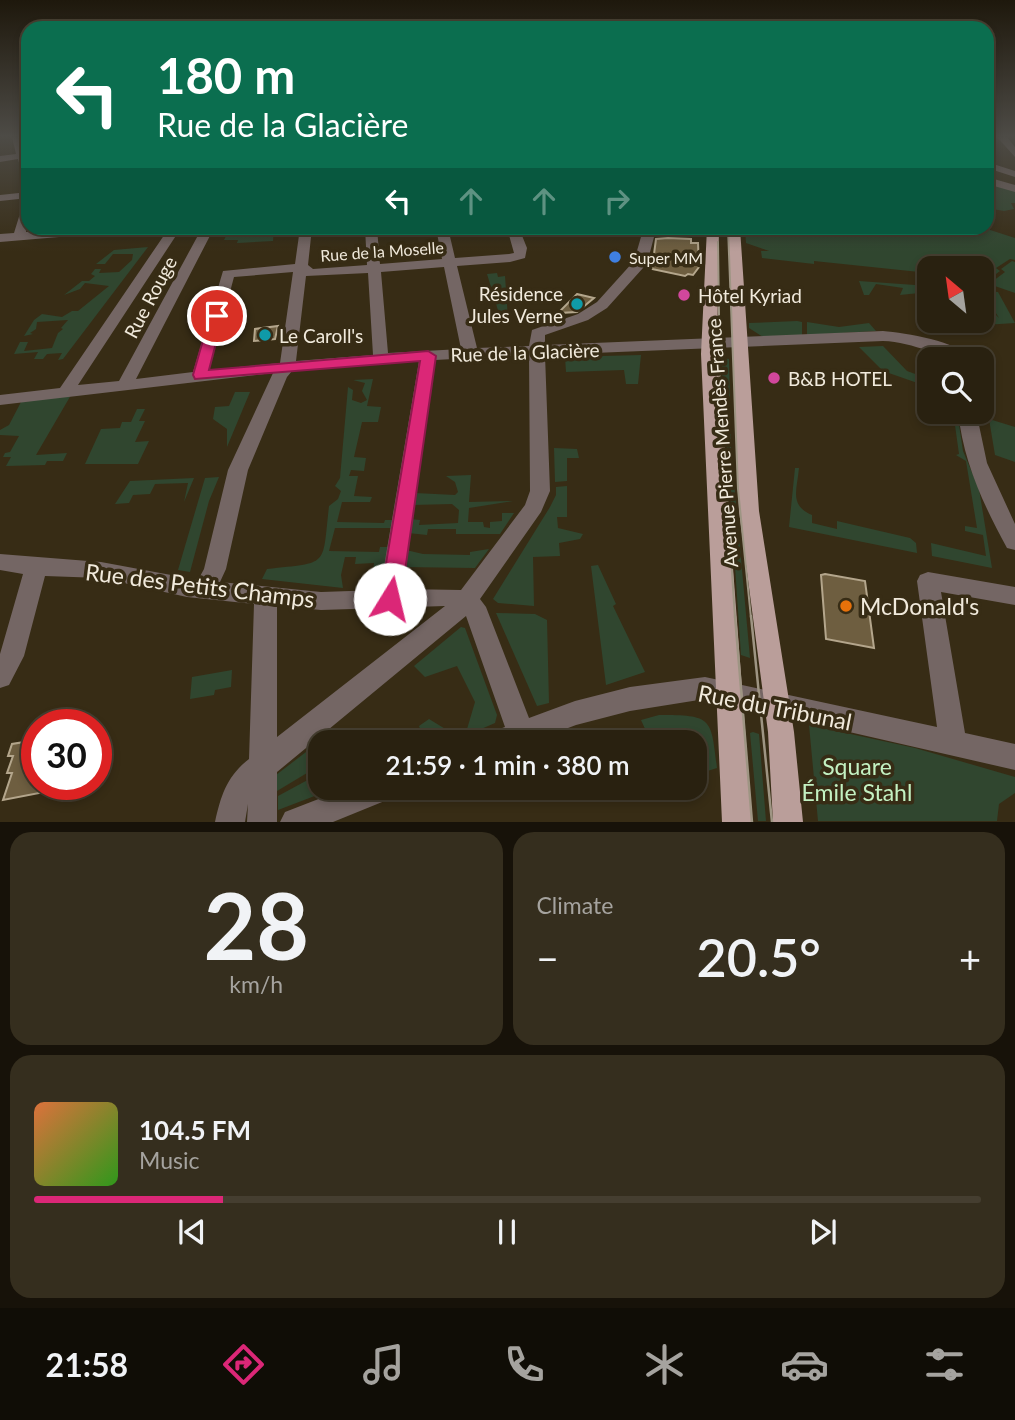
<!DOCTYPE html>
<html lang="en">
<head>
<meta charset="utf-8">
<style>
  body { margin:0; font-family:Lato,sans-serif; background:#352e1e; color:#f1f3f6; height:100vh; display:flex; flex-direction:column; font-size:26px; white-space:nowrap }
  * { box-sizing:border-box; margin:0 }
  p { font-size:23px; color:#a5a39f }
  .icon { flex:none; width:38px; height:38px; fill:none; stroke:currentColor; stroke-width:2; stroke-linecap:round; stroke-linejoin:round }
  .map { position:relative; height:822px; overflow:hidden }
  .side { display:flex; flex-direction:column; gap:10px; padding:10px; background:#171209; flex:1 }
  .side>* { flex:none }
  .top-card { position:absolute; left:21px; top:21px; width:973px; height:214px; border-radius:21px; box-shadow:0 4px 10px #0003,0 0 0 2px #453e30; background:#0b6e4f; color:#fff; overflow:hidden }
  .needle { width:46px; rotate:331deg }
  .fabs { position:absolute; left:917px; top:256px; display:grid; gap:14px }
  .fabs a { display:grid; place-items:center; width:77px; height:77px; border-radius:14px; background:#292110; box-shadow:0 4px 10px #0003,0 0 0 2px #453e30; font-size:35px }
  .speed { position:absolute; left:21px; top:709px; display:flex; gap:14px; font-size:35px; font-weight:700; text-align:center }
  .speed>* { display:grid; place-content:center; width:91px; height:91px; border-radius:50%; background:#292110; box-shadow:0 4px 10px #0003,0 0 0 2px #453e30; line-height:1 }
  .speed .limit { border:10px solid #d22; background:#fff; color:#111 }
  .pin { position:absolute; display:grid; place-items:center; width:60px; height:60px; color:#fff; margin:-30px; border:4px solid #fff; border-radius:50%; box-shadow:0 2px 7px #0007 }
  .me { position:absolute; width:77px; margin:-38px; rotate:9deg; stroke-linejoin:round; filter:drop-shadow(0 0 5px #0008) }
  .turn { display:flex; align-items:center; gap:24px; height:147px; padding:0 21px; font-size:32px }
  .turn .icon { width:91px; height:91px; stroke-width:2.5 }
  .turn b { display:block; font-size:49px; line-height:60px }
  .lanes { display:flex; align-items:center; height:66px; padding:0 21px; background:#0003; justify-content:center; gap:35px; direction:ltr }
  .lanes .off { opacity:.35 }
  .big { font-size:52px; font-weight:600; line-height:1.1 }
  .side .widget { flex:1; display:flex; flex-direction:column; justify-content:center; gap:10px; min-width:0; padding:0 24px; border-radius:21px; background:#352e1e }
  .side .dial { align-items:center; gap:0 }
  .dial b { font-size:91px; line-height:1 }
  .song { display:flex; align-items:center; gap:21px }
  .cover { width:84px; height:84px; border-radius:10px; background:linear-gradient(135deg,hsl(20 70% 55%),hsl(110 70% 35%)) }
  .played { height:7px; border-radius:4px; background:linear-gradient(90deg,#db2777 20%,#453e30 20%) }
  .keys { display:flex; justify-content:space-around; direction:ltr }
  .heat { display:flex; justify-content:space-between; align-items:center; font-size:38px; direction:ltr }
  .side .tiles { flex:1; display:grid; gap:10px; grid-template-columns:1fr 1fr }
  .widget:last-child { grid-column:span 2 }
  .trip { position:absolute; left:308px; top:730px; width:399px; height:70px; border-radius:21px; background:#292110; box-shadow:0 4px 10px #0003,0 0 0 2px #453e30; font-weight:600; line-height:70px; text-align:center }
  .menu { display:flex; height:112px; justify-content:space-around; align-items:center; background:#100d06; color:#a5a39f }
  .menu .icon { width:49px; height:49px }
  .menu .on { color:#db2777 }
  .menu b { font-size:32px; color:#f1f3f6 }
  .map>svg:first-child { display:block }
</style>
</head>
<body>
<div class="map">
<svg width="1015" height="822" viewBox="0 0 1015 822">
  <rect width="100%" height="100%" fill="#372c15"/>
  <!-- green -->
  <path fill="#30462f" d="M987,181L1015,190V203H1011L1014,209L1004,211L987,208Z
    M230,228H274L273,241L237,243L238,240H224Z
    M745,228H984L1015,238V260L1010,259L996,268L1000,271L996,274L985,272L986,275H982V268H929V273L814,261V264L762,258L761,251H769L746,243Z
    M148,247L63,359L58,360L62,353L47,354L43,359H34L38,352L14,354L20,342H28L24,351L52,348L58,333L63,329L61,328L68,320L37,322L36,329L30,333L33,334L24,336L34,320L42,314L62,317L72,311H78L109,286L85,283L80,289L64,295L82,281H89L95,276L91,274L95,269H101L99,273L119,272L132,260L133,254H113L105,264H96L114,250Z
    M1012,261L1015,262V293L989,284L1005,272L1001,269Z
    M497,273L498,277L505,276L508,319L500,317L487,274Z
    M859,281L929,286V292L900,295L903,288L876,284L869,295H864Z
    M982,291L998,292L1015,323L953,327L925,319L929,316V320H982V313L996,315L999,318L986,297L982,296Z
    M797,321L802,322V335L763,337L749,328V323Z
    M807,322L839,327L869,323L876,331L807,335Z
    M883,346L907,371L929,379V387L883,371L859,347Z
    M641,355L638,384H626L624,370L566,372L565,357Z
    M721,358L729,359L731,448L750,658L741,655Z
    M373,379L367,406L381,407L378,422H362L354,457L366,458L364,471L351,470L349,476H358L354,496L372,497L370,502H342L337,522L384,523L385,520H393L392,528H335L329,551L379,552L380,547H388L384,571H373L374,563L355,564L356,557H345L341,575L343,588L262,579L267,569C330,562 322,568 329,506L338,499L341,491L335,486L340,478L348,387L353,390L352,400L361,403L367,400L362,391L365,383L353,380Z
    M235,392H250L227,447V429L213,419L215,407L229,406Z
    M71,395L36,455L67,453L63,461H47L45,465L6,466L11,457H3L5,453L10,452L19,436L0,435V430L9,425L21,402Z
    M137,409H145L139,421H145L135,442L149,441L138,464H85L101,429L120,428L122,422H131Z
    M953,411H957L963,451L979,489L992,568L932,556L931,543L986,556L983,535L965,531V526L977,528L966,461L956,455L959,454Z
    M989,419L1015,427V462L995,455Z
    M554,448L577,449L579,458H567V481L555,482Z
    M795,468H799C797,490 789,505 812,515V523L837,529V521L910,538L916,543L917,553L789,527Z
    M471,475L469,502L513,501L469,508L468,522H483L484,527L490,528V522L502,521V513H514L500,534H456V529H428L427,535L408,533L410,519L420,520L419,525L458,523L459,510L452,504L412,505L415,493L455,495L458,492L455,482L446,476Z
    M219,477L209,501L190,572L178,570L205,478Z
    M194,478L184,502L188,483L155,484L150,494L133,495L129,503L115,504L130,481Z
    M567,486V517H557L558,528L583,534L580,539L559,543L560,556L533,557L534,606L498,603L493,599L550,507L556,495V487Z
    M489,549L475,568L403,567L406,550L423,554L470,555V552Z
    M598,565L616,604L613,606L645,672L606,685L591,566Z
    M496,613L535,614L547,620L549,703L537,706Z
    M461,627L465,628L497,715L495,723L465,736L475,702L457,666L425,677L414,666Z
    M232,670L231,687L215,690L214,695L190,699L192,677Z
    M659,715C713,715 711,718 717,768L695,775V742H651L641,720Z
    M429,719L460,738L451,742H425L419,726Z
    M809,725L915,748L1015,777V793L999,804L997,821H818Z
    M753,732L759,734L766,821H758L750,733Z
    M306,752L312,770L277,791L276,775Z
    M315,776L320,781V788L325,792L278,810V796Z"/>
  <!-- building -->
  <path fill="#6e5e40" stroke="#b4a68c" stroke-width="2" d="M668,238L691,239V243H698L699,267L693,275L688,274L685,276L652,269L656,239Z
    M577,294L594,298L577,312L558,313Z
    M278,326L275,339L254,341L255,329Z
    M825,574L865,581L874,648L826,639L821,575Z
    M37,740V784H59L60,789L3,800L12,773H7L13,756H8L12,744Z"/>
  <g fill="none" stroke-linecap="round" stroke-linejoin="round">
    <!-- minor -->
    <path fill="#746664" fill-rule="evenodd" d="M12,137H22L28,152V181L23,178L18,159L0,162V156L16,154Z
      M997,137H1007L1015,147V157Z
      M987,162L1015,171V177L987,168Z
      M987,177L1015,185V192L987,184Z
      M28,192V198L0,201V195Z
      M28,204L26,232L81,228H124L118,232L0,242V234L14,233L22,207Z
      M169,228H181L78,385L119,381L202,228H214L136,379L193,372L223,271L295,264L300,228H312L308,265L313,269L367,265L365,228H377L380,264L442,259L436,228H448L455,258L509,254L514,253L507,228H519L527,248L525,258L510,262L457,266L477,348L529,346L532,330L578,314L597,302L634,261L641,237L647,228H661L654,237L649,256L643,268L607,308L588,320L545,335V345L883,331C906,333 958,341 972,359C942,359 914,342 883,341L545,355L550,491L541,512L480,599L486,607L529,718L575,701L630,687L705,677L937,727L917,581L920,575L928,572L1015,587V605L941,592L965,733L1015,744V770L705,699L630,711L576,725L531,742H484L488,733L505,727L466,616L277,772V822H247L248,804L245,822H215C221,795 227,776 249,759L254,604L187,597L101,578L45,576L24,656L9,685L0,688V654L23,574L0,570V554L101,562L198,580L204,569L228,470L273,373L0,405V395L60,388ZM444,267L461,349L388,353L381,272ZM293,272L280,363L209,370L234,277ZM368,273L373,355L296,361L306,276ZM529,355L530,491L525,505L461,590L403,589L435,360ZM419,361L380,590L321,592L220,582L226,569L248,470L287,377L292,371ZM277,606L321,610L445,606L277,737Z
      M958,411H976L987,463L1015,524V550L1007,548C983,504 963,461 958,411Z
      M347,788H396L392,798L333,822H280L285,812Z"/>
    <!-- major -->
    <path fill="#ba9e9a" fill-rule="evenodd" d="M707,228H719L717,354L752,822H722L701,354Z
      M728,228H740L759,511L794,732L803,822H773L768,732L739,511Z"/>
    <!-- tram-far1 -->
    <path stroke="#9e9583" stroke-width="2" d="M728,228L738,489L751,618
      M718,242L720,387L735,618"/>
    <!-- tram -->
    <path stroke="#9e9583" stroke-width="2.5" d="M735,616L752,822
      M751,616L772,822"/>
  </g>
  <!-- sky -->
  <linearGradient id="sky" x2="0" y2="1"><stop stop-color="#1e180c"/><stop offset="0.54" stop-color="#4d4b46"/><stop offset="1" stop-color="#4d4b46" stop-opacity="0"/></linearGradient>
  <rect width="1015" height="252" fill="url(#sky)"/>
  <!-- route -->
  <path fill="#db2777" stroke="#8e194d" stroke-width="2" d="M217,312L223,316L209,370L428,351L436,356L401,599L397,605L390,607L383,605L380,599L420,361L195,379L193,375L210,316Z"/>
  <!-- markers -->
  <circle fill="#3f7fe0" stroke="#372c15" stroke-width="2.5" cx="615" cy="257" r="7"/>
  <g fill="#d1479c" stroke="#372c15" stroke-width="2.5">
    <circle cx="684" cy="295" r="7"/>
    <circle cx="774" cy="378" r="7"/>
  </g>
  <g fill="#0f9aa8" stroke="#372c15" stroke-width="2.5">
    <circle cx="577" cy="304" r="7"/>
    <circle cx="265" cy="335" r="7"/>
  </g>
  <circle fill="#e8710a" stroke="#372c15" stroke-width="2.5" cx="846" cy="606" r="7"/>
  <g text-anchor="middle" dominant-baseline="central" stroke-width="7" stroke-linejoin="round" paint-order="stroke">
    <!-- far-street labels -->
    <g font-size="16" fill="#f1eadc" stroke="#372c15">
      <text transform="translate(382 251) rotate(-4)">Rue de la Moselle</text>
    </g>
    <!-- far-poi labels -->
    <g font-size="16" fill="#f1eadc" stroke="#372c15" text-anchor="start">
      <text x="629" y="257">Super MM</text>
    </g>
    <!-- poi labels -->
    <g font-size="19" fill="#f1eadc" stroke="#372c15" text-anchor="start">
      <text x="563" y="293" text-anchor="end">Résidence<tspan x="563" dy="22">Jules Verne</tspan></text>
      <text x="698" y="295">Hôtel Kyriad</text>
      <text x="279" y="335">Le Caroll's</text>
      <text x="788" y="378">B&amp;B HOTEL</text>
    </g>
    <!-- street labels -->
    <g font-size="19" fill="#f1eadc" stroke="#372c15">
      <text transform="translate(150 297) rotate(-62)">Rue Rouge</text>
      <text transform="translate(525 352) rotate(-2)">Rue de la Glacière</text>
      <text transform="translate(722 443) rotate(-94)">Avenue Pierre Mendès France</text>
    </g>
    <!-- near-street labels -->
    <g font-size="23" fill="#f1eadc" stroke="#372c15">
      <text transform="translate(200 585) rotate(7)">Rue des Petits Champs</text>
      <text transform="translate(775 707) rotate(11)">Rue du Tribunal</text>
    </g>
    <!-- near-poi labels -->
    <g font-size="23" fill="#f1eadc" stroke="#372c15" text-anchor="start">
      <text x="860" y="606">McDonald's</text>
    </g>
    <!-- near-park labels -->
    <g font-size="23" fill="#c3f1c2" stroke="#372c15">
      <text x="857" y="766">Square<tspan x="857" dy="26">Émile Stahl</tspan></text>
    </g>
  </g>
</svg>
<div class="fabs">
<a><svg class="needle" viewBox="-14 -14 28 28"><path d="M0-13l5 13h-10z" fill="#e53935"/><path d="M0 13l5-13h-10z" fill="#a5a39f"/></svg></a>
<a><svg class="icon" aria-label="search" viewBox="0 0 24 24"><circle cx="10" cy="10" r="6"/><path d="M15 15l6 6"/></svg></a>
</div>
<div class="speed"><div class="limit">30</div></div>
<div class="pin" style="left:217px;top:316px;background:#d93025"><svg class="icon" aria-label="arrive" viewBox="0 0 24 24"><path d="M6 21V4h12l-3 4 3 4H6"/></svg></div>
<svg class="me" style="left:390px;top:599px" viewBox="-20 -20 40 40"><circle r="19" fill="#fff"/><path d="M0-13L10 11 0 6-10 11z" fill="#db2777"/></svg>
<div class="trip">21:59 · 1 min · 380 m</div>
<div class="top-card">
<div class="turn"><svg class="icon" aria-label="left" viewBox="0 0 24 24"><path d="M17 20v-9H6M10 6l-5 5 5 5"/></svg><div><b>180 m</b>Rue de la Glacière</div></div>
<div class="lanes"><svg class="icon" aria-label="left" viewBox="0 0 24 24"><path d="M17 20v-9H6M10 6l-5 5 5 5"/></svg><svg class="icon off" aria-label="ahead" viewBox="0 0 24 24"><path d="M12 20V5M6 11l6-6 6 6"/></svg><svg class="icon off" aria-label="ahead" viewBox="0 0 24 24"><path d="M12 20V5M6 11l6-6 6 6"/></svg><svg class="icon off" aria-label="right" viewBox="0 0 24 24"><path d="M7 20v-9h11M14 6l5 5-5 5"/></svg></div>
</div>
</div>
<section class="side">
<div class="tiles">
<div class="widget dial"><b>28</b><p>km/h</p></div>
<div class="widget"><p>Climate</p>
<div class="heat"><a>−</a><b class="big">20.5°</b><a>+</a></div>
</div>
<div class="widget">
<div class="song"><i class="cover"></i><div><b>104.5 FM</b><p>Music</p></div></div>
<div class="played"></div>
<div class="keys"><svg class="icon" aria-label="previous" viewBox="0 0 24 24"><path d="M18 5L8 12l10 7zM5 5v14"/></svg><svg class="icon" aria-label="pause" viewBox="0 0 24 24"><path d="M8 5v14M16 5v14"/></svg><svg class="icon" aria-label="next" viewBox="0 0 24 24"><path d="M6 5l10 7-10 7zM19 5v14"/></svg></div>
</div>
</div>
</section>
<nav class="menu">
<b>21:58</b>
<svg class="icon on" aria-label="directions" viewBox="0 0 24 24"><path d="M12 3l9 9-9 9-9-9zM9 14v-3h6M13 9l2 2-2 2"/></svg>
<svg class="icon" aria-label="music" viewBox="0 0 24 24"><path d="M9 18V5l10-2v13"/><circle cx="6" cy="18" r="3"/><circle cx="16" cy="16" r="3"/></svg>
<svg class="icon" aria-label="phone" viewBox="0 0 24 24"><path d="M5 4h4l2 5-3 2q2 4 5 5l2-3 5 2v4C11 20 4 13 5 4z"/></svg>
<svg class="icon" aria-label="climate" viewBox="0 0 24 24"><path d="M12 3v18M4 7l16 10M4 17L20 7"/></svg>
<svg class="icon" aria-label="car" viewBox="0 0 24 24"><path d="M5 17H2v-5l4-1 3-4h7l3 4 3 1v5h-3M9 17h6M6 11h13"/><circle cx="7" cy="17" r="2"/><circle cx="17" cy="17" r="2"/></svg>
<svg class="icon" aria-label="filters" viewBox="0 0 24 24"><path d="M4 7h16M4 17h16"/><circle cx="9" cy="7" r="2"/><circle cx="15" cy="17" r="2"/></svg>
</nav>
</body>
</html>
